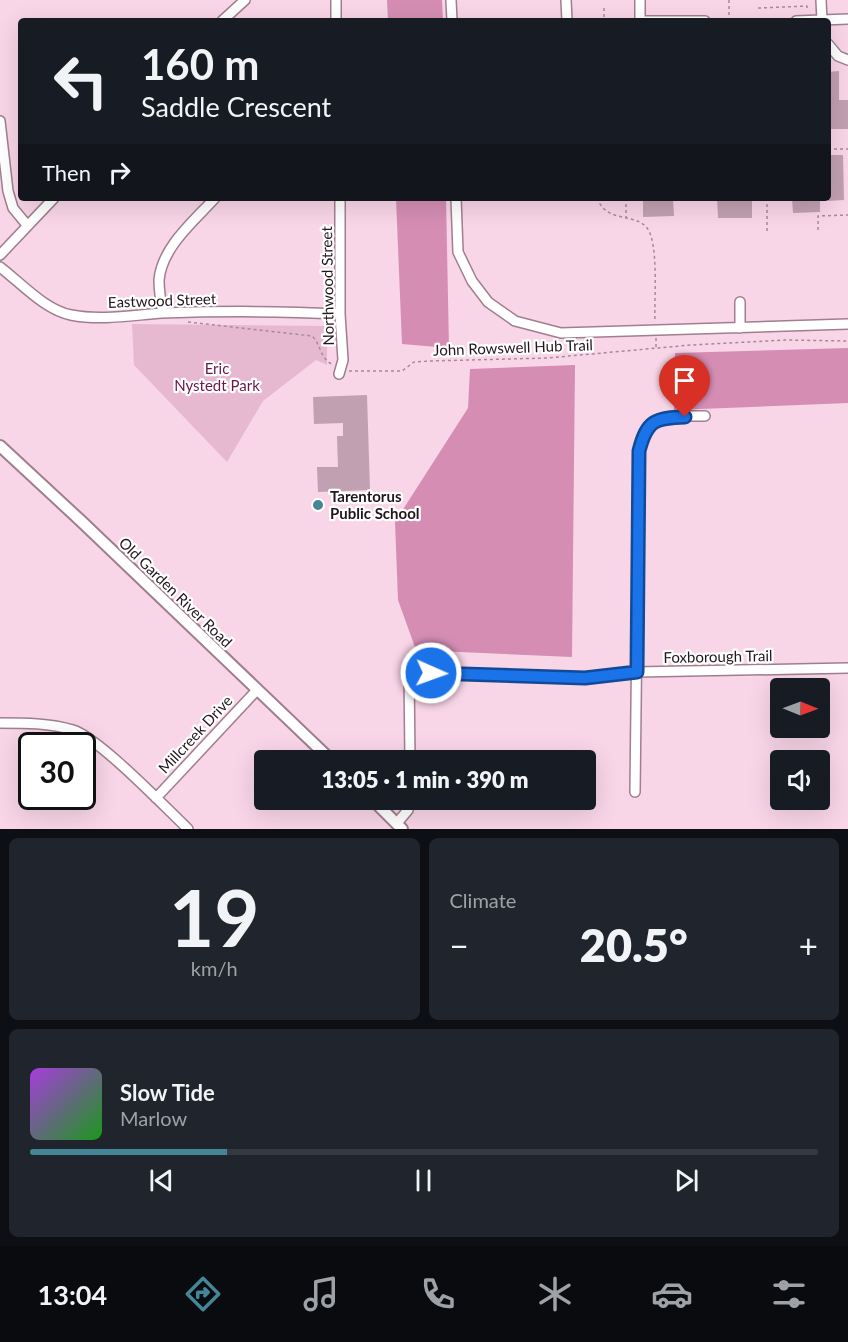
<!DOCTYPE html>
<html lang="en">
<head>
<meta charset="utf-8">
<style>
  body { margin:0; font-family:Lato,sans-serif; background:#20242c; color:#f1f3f6; height:100vh; display:flex; flex-direction:column; font-size:22px; white-space:nowrap }
  * { box-sizing:border-box; margin:0 }
  p { font-size:20px; color:#9ea1a6 }
  .icon { flex:none; width:33px; height:33px; fill:none; stroke:currentColor; stroke-width:2; stroke-linecap:round; stroke-linejoin:round }
  .map { position:relative; height:829px; overflow:hidden }
  .sheet { display:flex; flex-direction:column; gap:9px; padding:9px; background:#0d0f14; flex:1 }
  .sheet>* { flex:none }
  .banner { position:absolute; left:18px; top:18px; width:813px; height:183px; border-radius:6px; box-shadow:0 6px 24px #0002; background:#171b24; color:#f1f3f6; overflow:hidden }
  .needle { width:39px; rotate:91deg }
  .buttons { position:absolute; left:770px; top:678px; display:grid; gap:12px }
  .buttons a { display:grid; place-items:center; width:60px; height:60px; border-radius:6px; background:#171b24; box-shadow:0 6px 24px #0002; font-size:30px }
  .speed { position:absolute; left:18px; top:732px; display:flex; gap:12px; font-size:30px; font-weight:700; text-align:center }
  .speed>* { display:grid; place-content:center; width:78px; height:78px; border-radius:50%; background:#171b24; box-shadow:0 6px 24px #0002; line-height:1 }
  .speed .limit { border:3px solid #111; border-radius:9px; background:#fff; color:#111 }
  .pin { position:absolute; display:grid; place-items:center; width:51px; height:51px; color:#fff; margin:-62px -26px; border-radius:50% 50% 50% 0; rotate:-45deg; box-shadow:0 0 6px #0007 }
  .pin .icon { rotate:45deg }
  .me { position:absolute; width:66px; margin:-33px; rotate:92deg; stroke-linejoin:round; filter:drop-shadow(0 0 4px #0008) }
  .turn { display:flex; align-items:center; gap:21px; height:126px; padding:0 24px; font-size:27px }
  .turn .icon { width:78px; height:78px; stroke-width:2.5 }
  .turn b { display:block; font-size:42px; line-height:51px }
  .then { display:flex; align-items:center; height:57px; padding:0 24px; background:#0003; gap:12px; font-size:22px }
  .big { font-size:45px; font-weight:800; line-height:1.1 }
  .sheet .card { flex:1; display:flex; flex-direction:column; justify-content:center; gap:9px; min-width:0; padding:0 21px; border-radius:9px; background:#20242c }
  .sheet .dial { align-items:center; gap:0 }
  .dial b { font-size:78px; line-height:1 }
  .song { display:flex; align-items:center; gap:18px }
  .cover { width:72px; height:72px; border-radius:9px; background:linear-gradient(135deg,hsl(280 70% 55%),hsl(120 70% 35%)) }
  .played { height:6px; border-radius:3px; background:linear-gradient(90deg,#448697 25%,#363941 25%) }
  .keys { display:flex; justify-content:space-around; direction:ltr }
  .heat { display:flex; justify-content:space-between; align-items:center; font-size:33px; direction:ltr }
  .sheet .tiles { flex:1; display:grid; gap:9px; grid-template-columns:1fr 1fr }
  .card:last-child { grid-column:span 2 }
  .trip { position:absolute; left:254px; top:750px; width:342px; height:60px; border-radius:6px; background:#171b24; box-shadow:0 6px 24px #0002; font-weight:800; line-height:60px; text-align:center }
  .tabs { display:flex; height:96px; justify-content:space-around; align-items:center; background:#090b0e; color:#9ea1a6 }
  .tabs .icon { width:42px; height:42px }
  .tabs .current { color:#448697 }
  .tabs b { font-size:27px; color:#f1f3f6 }
  .map>svg:first-child { display:block }
</style>
</head>
<body>
<div class="map">
<svg width="848" height="829" viewBox="0 0 848 829">
  <rect width="100%" height="100%" fill="#f8d5e7"/>
  <!-- green -->
  <path fill="#e7b9d1" d="M132,324L327,326V365L316,360L263,401L227,462L134,365Z"/>
  <!-- forest -->
  <path fill="#d58db4" d="M387,0H442L443,21H388Z
    M396,198H446L449,348L402,344Z
    M848,348V403L674,410L675,353Z
    M575,365L572,657L416,650L398,600L395,522L468,408L470,369Z"/>
  <!-- building -->
  <path fill="#c1a0b1" d="M839,71V100H848V129H828V72Z
    M828,155H843L844,200L828,201Z
    M643,198H673L674,216L643,217Z
    M717,198H752V218H718Z
    M792,198H820V212L793,213Z
    M367,395L370,490L318,492L317,467H338L337,436H343V423L314,424L313,397Z"/>
  <g fill="none" stroke-linecap="round" stroke-linejoin="round">
    <defs>
      <path id="minor" d="M336,0V21
        M451,0L452,21
        M566,0L567,21
        M640,0V21
        M821,0L822,21
        M222,21L245,0
        M640,21H705
        M796,21L848,19
        M828,44L838,56L848,60
        M0,121L8,191L13,208L27,225
        M456,198L458,252L472,281L488,302L515,321L561,333L848,324
        M0,255L54,198
        M0,267C21,283 45,310 71,315C101,321 133,315 162,313C221,311 281,311 340,314
        M740,302V328
        M163,313C161,303 159,291 159,280C162,247 194,221 215,198
        M339,374L343,360L340,314V198
        M0,723C24,723 50,723 73,730C99,738 166,808 188,829
        M410,760L409,672L585,678L637,672L848,668
        M635,792L639,451C649,409 669,417 705,416
        M156,798L256,691
        M397,823L408,810L410,800"/>
      <path id="major" d="M0,446L81,521L331,760
        M373,800L402,829"/>
    </defs>
    <!-- minor casing -->
    <use href="#minor" stroke="#9f7f8f" stroke-width="12"/>
    <!-- major casing -->
    <use href="#major" stroke="#9f7f8f" stroke-width="14"/>
    <!-- path -->
    <path stroke="#a58b98" stroke-width="1.5" stroke-dasharray="3 3" stroke-linecap="butt" d="M729,0V21
      M604,8V21
      M758,8L807,6V11
      M828,149H848
      M597,198C607,224 634,212 647,228C659,243 654,300 655,321
      M626,198V218
      M767,198V231
      M818,230V216L848,215
      M188,322L312,336C321,344 320,360 334,365
      M656,338V348
      M349,371H402L414,362L430,361L547,358L691,345L786,340L848,341"/>
    <!-- minor -->
    <use href="#minor" stroke="#fff" stroke-width="9"/>
    <!-- major -->
    <use href="#major" stroke="#fff" stroke-width="10"/>
  </g>
  <g fill="none" stroke-linecap="round" stroke-linejoin="round">
    <defs>
      <path id="route" d="M431,673L585,678L637,672L639,451C647,420 655,418 685,417"/>
    </defs>
    <!-- route casing -->
    <use href="#route" stroke="#114b97" stroke-width="15"/>
    <!-- route -->
    <use href="#route" stroke="#1a73e8" stroke-width="10"/>
  </g>
  <!-- markers -->
  <circle fill="#448697" stroke="#fff" stroke-width="2" cx="318" cy="505" r="6"/>
  <g text-anchor="middle" dominant-baseline="central" stroke-width="4.5" stroke-linejoin="round" paint-order="stroke">
    <!-- street labels -->
    <g font-size="15" fill="#22161c" stroke="#fff">
      <text transform="translate(327 286) rotate(-91)">Northwood Street</text>
      <text transform="translate(162 300) rotate(-2)">Eastwood Street</text>
      <text transform="translate(513 347) rotate(-2)">John Rowswell Hub Trail</text>
      <text transform="translate(176 592) rotate(44)">Old Garden River Road</text>
      <text transform="translate(718 656) rotate(-1)">Foxborough Trail</text>
      <text transform="translate(195 734) rotate(-47)">Millcreek Drive</text>
    </g>
    <!-- park labels -->
    <g font-size="15" fill="#6c184d" stroke="#fff">
      <text x="217" y="368">Eric<tspan x="217" dy="17">Nystedt Park</tspan></text>
    </g>
    <!-- poi labels -->
    <g font-size="15" font-weight="bold" fill="#22161c" stroke="#fff" text-anchor="start">
      <text x="330" y="496">Tarentorus<tspan x="330" dy="17">Public School</tspan></text>
    </g>
  </g>
</svg>
<div class="buttons">
<a><svg class="needle" viewBox="-14 -14 28 28"><path d="M0-13l5 13h-10z" fill="#e53935"/><path d="M0 13l5-13h-10z" fill="#9ea1a6"/></svg></a>
<a><svg class="icon" aria-label="sound" viewBox="0 0 24 24"><path d="M4 9h4l5-4v14l-5-4H4zM17 9q2 3 0 6"/></svg></a>
</div>
<div class="speed"><div class="limit">30</div></div>
<div class="pin" style="left:685px;top:417px;background:#d93025"><svg class="icon" aria-label="arrive" viewBox="0 0 24 24"><path d="M6 21V4h12l-3 4 3 4H6"/></svg></div>
<svg class="me" style="left:431px;top:673px" viewBox="-20 -20 40 40"><circle r="17" fill="#1a73e8" stroke="#fff" stroke-width="3"/><path d="M0-11L8 9 0 5-8 9z" fill="#fff"/></svg>
<div class="trip">13:05 · 1 min · 390 m</div>
<div class="banner">
<div class="turn"><svg class="icon" aria-label="left" viewBox="0 0 24 24"><path d="M17 20v-9H6M10 6l-5 5 5 5"/></svg><div><b>160 m</b>Saddle Crescent</div></div>
<div class="then">Then<svg class="icon" aria-label="right" viewBox="0 0 24 24"><path d="M7 20v-9h11M14 6l5 5-5 5"/></svg></div>
</div>
</div>
<section class="sheet">
<div class="tiles">
<div class="card dial"><b>19</b><p>km/h</p></div>
<div class="card"><p>Climate</p>
<div class="heat"><a>−</a><b class="big">20.5°</b><a>+</a></div>
</div>
<div class="card">
<div class="song"><i class="cover"></i><div><b>Slow Tide</b><p>Marlow</p></div></div>
<div class="played"></div>
<div class="keys"><svg class="icon" aria-label="previous" viewBox="0 0 24 24"><path d="M18 5L8 12l10 7zM5 5v14"/></svg><svg class="icon" aria-label="pause" viewBox="0 0 24 24"><path d="M8 5v14M16 5v14"/></svg><svg class="icon" aria-label="next" viewBox="0 0 24 24"><path d="M6 5l10 7-10 7zM19 5v14"/></svg></div>
</div>
</div>
</section>
<nav class="tabs">
<b>13:04</b>
<svg class="icon current" aria-label="directions" viewBox="0 0 24 24"><path d="M12 3l9 9-9 9-9-9zM9 14v-3h6M13 9l2 2-2 2"/></svg>
<svg class="icon" aria-label="music" viewBox="0 0 24 24"><path d="M9 18V5l10-2v13"/><circle cx="6" cy="18" r="3"/><circle cx="16" cy="16" r="3"/></svg>
<svg class="icon" aria-label="phone" viewBox="0 0 24 24"><path d="M5 4h4l2 5-3 2q2 4 5 5l2-3 5 2v4C11 20 4 13 5 4z"/></svg>
<svg class="icon" aria-label="climate" viewBox="0 0 24 24"><path d="M12 3v18M4 7l16 10M4 17L20 7"/></svg>
<svg class="icon" aria-label="car" viewBox="0 0 24 24"><path d="M5 17H2v-5l4-1 3-4h7l3 4 3 1v5h-3M9 17h6M6 11h13"/><circle cx="7" cy="17" r="2"/><circle cx="17" cy="17" r="2"/></svg>
<svg class="icon" aria-label="filters" viewBox="0 0 24 24"><path d="M4 7h16M4 17h16"/><circle cx="9" cy="7" r="2"/><circle cx="15" cy="17" r="2"/></svg>
</nav>
</body>
</html>
